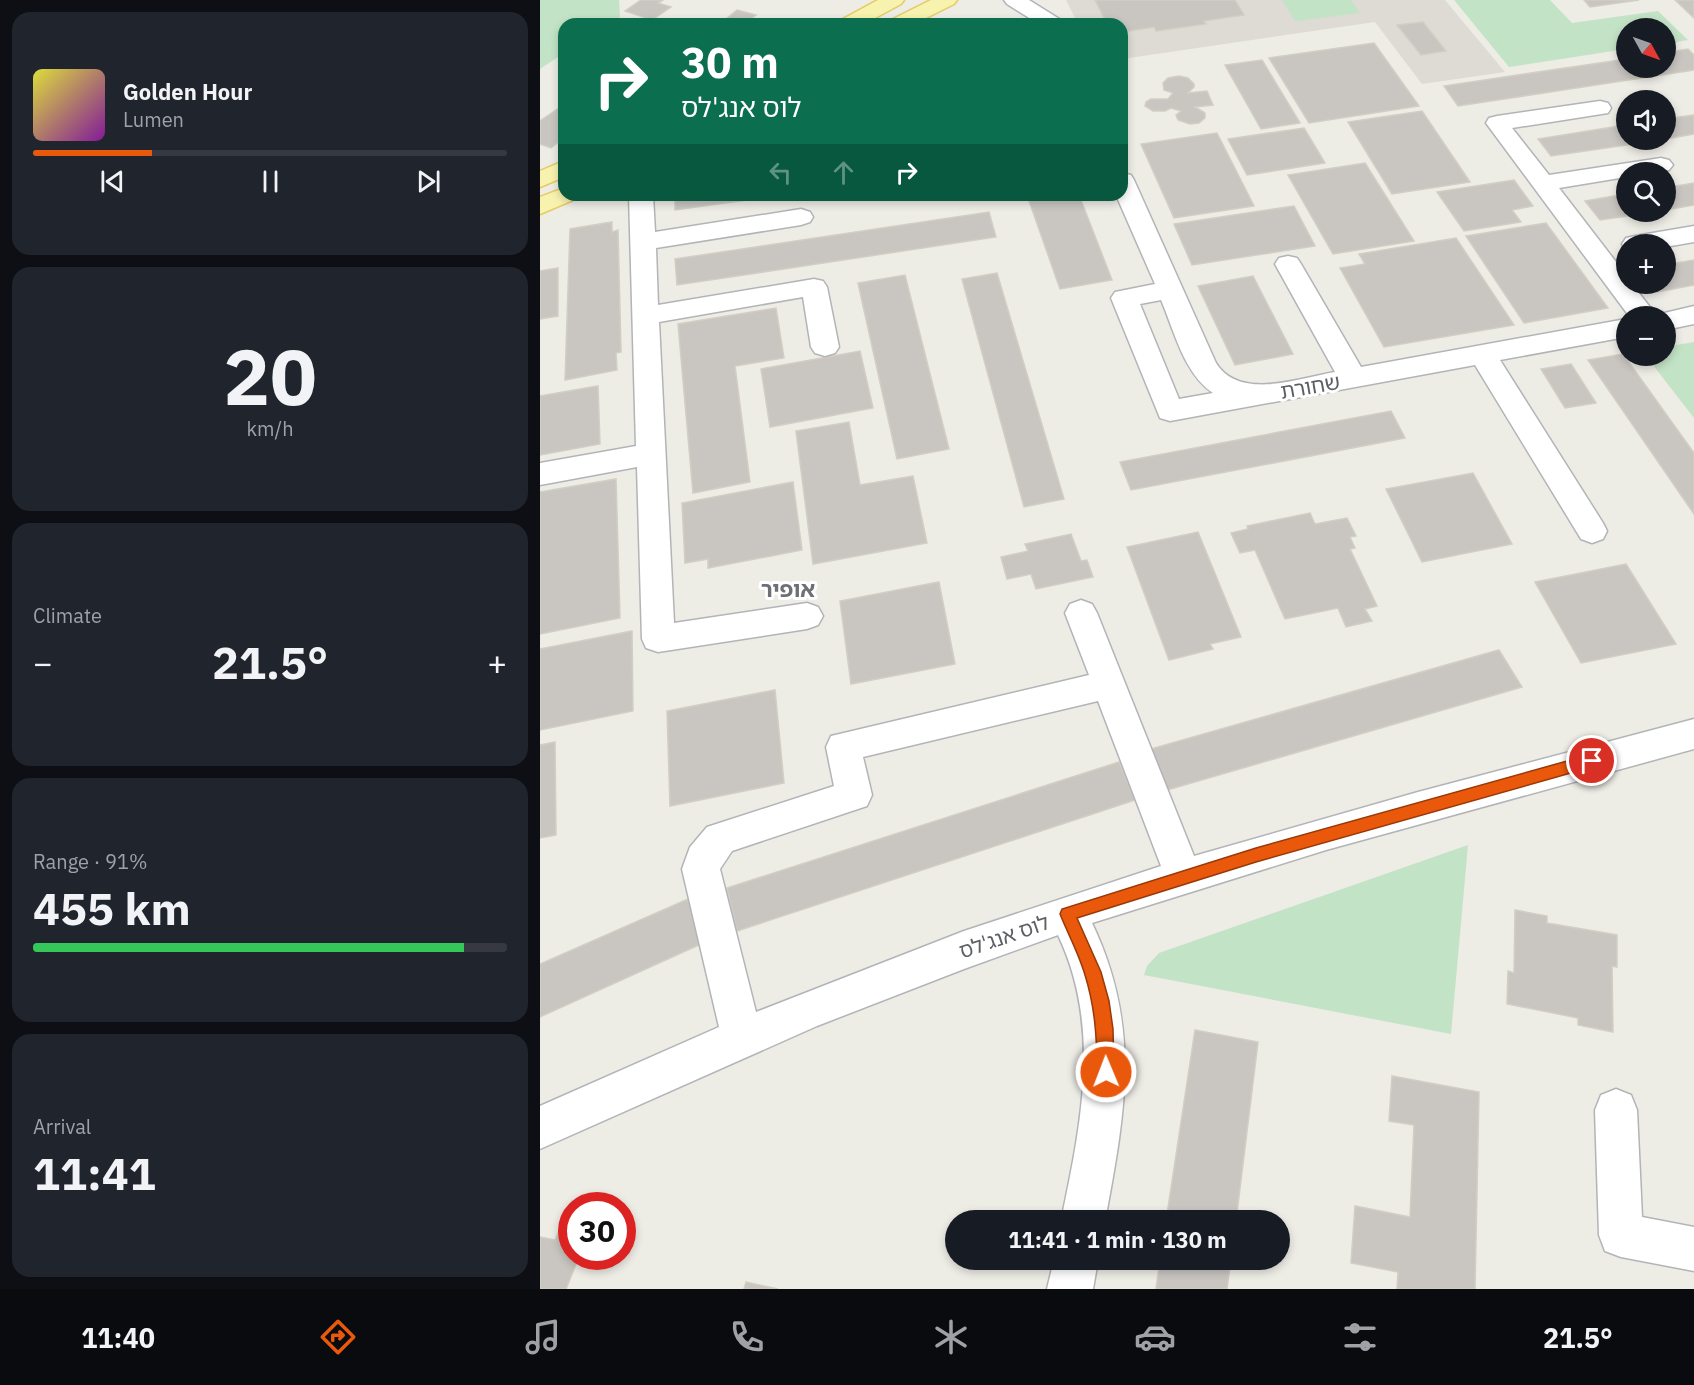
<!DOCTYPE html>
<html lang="en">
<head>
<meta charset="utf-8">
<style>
  body { margin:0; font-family:"IBM Plex Sans","Noto Sans Hebrew",sans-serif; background:#20242c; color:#f1f3f6; height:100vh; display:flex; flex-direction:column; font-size:22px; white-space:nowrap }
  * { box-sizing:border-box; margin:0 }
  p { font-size:20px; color:#9ea1a6 }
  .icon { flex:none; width:33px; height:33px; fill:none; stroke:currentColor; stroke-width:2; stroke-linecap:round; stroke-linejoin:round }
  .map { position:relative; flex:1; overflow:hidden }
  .side { display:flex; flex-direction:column; gap:12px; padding:12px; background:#0d0f14; width:540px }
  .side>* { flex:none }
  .guide { position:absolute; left:18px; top:18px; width:570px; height:183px; border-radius:18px; box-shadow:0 3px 9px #0003; background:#0b6e4f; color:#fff; overflow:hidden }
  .needle { width:39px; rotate:130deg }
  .buttons { position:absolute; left:1076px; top:18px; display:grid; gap:12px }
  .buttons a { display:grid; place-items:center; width:60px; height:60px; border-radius:50%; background:#171b24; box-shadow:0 3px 9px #0003; font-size:30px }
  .speed { position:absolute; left:18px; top:1192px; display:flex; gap:12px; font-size:30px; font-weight:700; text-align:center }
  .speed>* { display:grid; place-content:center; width:78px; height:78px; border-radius:50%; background:#171b24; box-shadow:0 3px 9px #0003; line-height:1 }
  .speed .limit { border:9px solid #d22; background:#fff; color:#111 }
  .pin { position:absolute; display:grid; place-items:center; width:51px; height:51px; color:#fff; margin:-26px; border:3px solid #fff; border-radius:50%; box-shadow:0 2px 6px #0007 }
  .me { position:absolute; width:66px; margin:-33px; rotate:359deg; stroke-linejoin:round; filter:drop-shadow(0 0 4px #0008) }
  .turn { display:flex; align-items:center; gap:21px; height:126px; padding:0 24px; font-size:27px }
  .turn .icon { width:78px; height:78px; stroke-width:2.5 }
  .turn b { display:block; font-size:42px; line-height:51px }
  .lanes { display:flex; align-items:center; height:57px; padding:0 24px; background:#0003; justify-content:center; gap:30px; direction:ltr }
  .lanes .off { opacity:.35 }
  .big { font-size:45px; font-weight:700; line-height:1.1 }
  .side .card { flex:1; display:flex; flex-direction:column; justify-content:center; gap:9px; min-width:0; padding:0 21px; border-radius:18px; background:#20242c }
  .side .dial { align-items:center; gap:0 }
  .dial b { font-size:78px; line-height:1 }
  .song { display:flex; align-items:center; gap:18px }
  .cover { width:72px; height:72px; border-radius:9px; background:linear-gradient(135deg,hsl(60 70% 55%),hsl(290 70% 35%)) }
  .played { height:6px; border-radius:3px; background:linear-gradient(90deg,#ea580c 25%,#363941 25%) }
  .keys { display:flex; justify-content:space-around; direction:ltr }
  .heat { display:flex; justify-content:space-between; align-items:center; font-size:33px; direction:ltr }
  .charge { height:9px; border-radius:4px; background:linear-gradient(90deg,#34c759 91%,#363941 0) }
  .trip { position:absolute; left:405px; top:1210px; width:345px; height:60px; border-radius:30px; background:#171b24; box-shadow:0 3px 9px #0003; font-weight:700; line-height:60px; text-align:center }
  .menu { display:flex; height:96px; justify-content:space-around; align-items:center; background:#090b0e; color:#9ea1a6 }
  .menu .icon { width:42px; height:42px }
  .menu .on { color:#ea580c }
  .menu b { font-size:27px; color:#f1f3f6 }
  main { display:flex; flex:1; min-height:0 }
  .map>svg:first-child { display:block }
</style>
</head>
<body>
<main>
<section class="side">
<div class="card">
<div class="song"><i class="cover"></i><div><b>Golden Hour</b><p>Lumen</p></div></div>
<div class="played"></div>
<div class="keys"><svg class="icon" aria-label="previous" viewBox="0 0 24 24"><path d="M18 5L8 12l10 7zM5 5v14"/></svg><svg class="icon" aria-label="pause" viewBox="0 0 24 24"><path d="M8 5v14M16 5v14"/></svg><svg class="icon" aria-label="next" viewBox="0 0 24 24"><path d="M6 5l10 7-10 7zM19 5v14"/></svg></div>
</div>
<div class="card dial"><b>20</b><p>km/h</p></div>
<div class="card"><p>Climate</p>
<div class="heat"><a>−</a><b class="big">21.5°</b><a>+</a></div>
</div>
<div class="card"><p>Range · 91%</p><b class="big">455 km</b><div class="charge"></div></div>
<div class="card"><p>Arrival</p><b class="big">11:41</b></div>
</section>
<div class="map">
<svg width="1154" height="1289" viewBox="0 0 1154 1289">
  <rect width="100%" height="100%" fill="#edece5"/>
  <!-- education -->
  <path fill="#dddbd3" d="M526,0H905L965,72L882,84L835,22L582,59V24H538Z"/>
  <!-- green -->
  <path fill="#c3e3c6" d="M0,0H79L80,17L69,24H24V53L0,69Z
    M742,0H811L820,13L755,21Z
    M914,0H1010L1032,23L1118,11L1148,40L1125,44V28H1086V49L969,67Z
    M1154,342V418L1106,356H1125V347Z
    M928,845L911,1034L604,975L607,966L619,953Z"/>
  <!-- building -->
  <path fill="#c9c6c2" stroke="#d2cec3" stroke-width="1.5" d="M101,0H123L118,3L131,7L112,20L85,11Z
    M555,0H695L704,15L664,21L666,24L616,31L614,27L582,32V24H567Z
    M1044,0H1099L1050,7Z
    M1135,0H1154V18Z
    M197,10L216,15L208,21L219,24H180Z
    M883,22L906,51L881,55L857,25Z
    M834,43L879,106L769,123L729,58Z
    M1148,49L1154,55V70L918,106L904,86L1086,59V68H1125V53Z
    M722,60L760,123L721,129L685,65Z
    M639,76L648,78L654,84V87L648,93L667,91L673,105L655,107L665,113V118L659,123L650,124L638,120L636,115L641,111L631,108L625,111H613L605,106L606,102L611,99H628L633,93L624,90L623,83L628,78Z
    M19,108L24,110V138L11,148L0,144V121Z
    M882,111L930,182L852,194L808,122Z
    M1154,115V134L1125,139V119Z
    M1086,125V140H1121L1011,156L998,139Z
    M764,128L785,163L707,175L688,139Z
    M677,133L714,206L634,218L601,144Z
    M825,163L874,241L793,254L748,175Z
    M974,180L993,206L972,210L981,222L924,231L897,192Z
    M1154,183V205L1125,210V188Z
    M1086,194V212H1115L1060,220L1045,201Z
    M135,195H243L135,210Z
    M487,195H539L572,280L520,289Z
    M754,206L775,246L652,265L634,224Z
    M449,212L456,237L137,285L135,259Z
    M72,222V232L78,230L81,352L76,353L77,370L25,380L30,229Z
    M1006,223L1068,308L984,323L926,236Z
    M916,238L974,325L844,347L800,268L825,264L819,254Z
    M1154,260V285L1117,292L1111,284H1125V265Z
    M18,268V316L0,319V271Z
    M457,273L524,499L484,507L422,279Z
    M365,275L409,449L357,459L318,283Z
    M713,276L753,354L695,365L658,286Z
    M236,308L244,358L195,366L210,482L153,493L138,324Z
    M320,351L333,408L230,427L221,369Z
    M1083,354L1154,453V514L1048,360Z
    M1031,364L1056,403L1025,408L1001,369Z
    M58,386L60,444L0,455V396Z
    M851,411L865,438L591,490L580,462Z
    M309,422L320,485L373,476L387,543L273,564L256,431Z
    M933,473L972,544L882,562L846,489Z
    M76,479L80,618L0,634V492Z
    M253,482L262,550L168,568V559L145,563L142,503Z
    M770,513L775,524L807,518L816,536L810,537L815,548L810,549L837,606L825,609L832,621L806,627L798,608L745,619L715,550L700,553L691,533L708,529L707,526Z
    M658,532L701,637L670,644L673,649L629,660L587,547Z
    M531,534L541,561L547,560L553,577L496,589L491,574L467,579L461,557L488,551L485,544Z
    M1086,564L1136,644L1041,663L995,582Z
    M399,582L415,664L311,684L300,601Z
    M92,631L93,711L0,730V649Z
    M959,650L982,687L627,790L611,749Z
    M235,690L244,783L130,806L127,711Z
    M15,742L16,835L0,838V745Z
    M579,762L595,800L197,931L187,888Z
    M148,899L163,943L0,1017V964Z
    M975,910L1007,916V923L1077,935V967L1072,966L1073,1032L1038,1025V1018L967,1004L968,971L974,973Z
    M655,1030L718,1042L696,1221H626Z
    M852,1076L939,1092L935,1289H857L858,1272L811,1263L815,1206L870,1217L874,1125L849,1121Z
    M32,1201L57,1206H32V1257H70L67,1264L39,1257L26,1289H0V1237L15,1240Z
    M620,1260H691L687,1289H616Z
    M206,1282L238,1289H204Z"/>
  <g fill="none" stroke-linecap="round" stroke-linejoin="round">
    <defs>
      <path id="minor" d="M464,0H489L521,20L525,24H499L467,4Z
        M1060,101L1068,103L1071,108L1068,113L972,128L1009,175L1121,158L1129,160L1133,165L1129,170L1119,172H1086V177L1019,188L1086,275V284H1092L1116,315L1154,306V324L1125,330V316H1089L946,123L949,118L957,116Z
        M582,173L591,175L594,180L676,363C700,401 759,378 795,372L735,264L739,258L748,256L757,258L761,264L821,367L1086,319V337L960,360L1063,523L1067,531L1063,539L1052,543L1041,539L935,365L630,421L620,418L571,298L575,292L615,284L576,195H582ZM621,300C634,330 644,374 673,393L639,399L600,304Z
        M89,195H113L115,232L261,209L270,212L273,217L270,222L261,225L116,248L118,305L274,279L283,281L287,287L299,347L295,353L285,356L275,353L271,347L263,297L119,322L134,623L267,603L278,607L283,616L278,625L267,629L118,652L106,648L102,639L97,467L0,485V463L96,446Z
        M1154,226V242L1125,247V244H1086V249L1082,244L1086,238L1095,236Z
        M541,600L552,604L557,613L654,856L878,792L1154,719V749L786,850L552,923C602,1028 585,1112 565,1221H521C541,1125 562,1027 518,935L424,969L277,1026L0,1149V1106L179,1027L142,869L150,847L167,827L294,786L286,747L291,736L549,675L525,613L530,604ZM558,701L621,866L424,931L216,1012L180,869L192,851L327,806L332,795L323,757Z
        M1076,1089L1091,1095L1097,1110L1102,1217L1154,1227V1271L1081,1257L1065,1251L1059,1235L1055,1110L1061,1095Z
        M514,1260H558L553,1289H507Z"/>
      <path id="major" d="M338,0H364L361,4L324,24H297L301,20Z
        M391,0H417L414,4L374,24H347L351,20Z
        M24,161V177L0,187V171Z
        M24,188V195H36L33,200L0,214V197Z"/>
    </defs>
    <!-- minor casing -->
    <use href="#minor" stroke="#b2b4b8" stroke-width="3"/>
    <!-- major casing -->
    <use href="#major" stroke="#e5cb66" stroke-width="3"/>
    <!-- minor -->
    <use href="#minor" fill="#fff" fill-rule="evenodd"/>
    <!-- major -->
    <use href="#major" fill="#f8f2af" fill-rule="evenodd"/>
  </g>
  <!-- route -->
  <path fill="#ea580c" stroke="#983908" stroke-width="1.5" d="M1052,754L1057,756L1060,761L1057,765L1052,767L716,862L537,918L561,972L569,1001L573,1029L574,1072L572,1078L566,1080L560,1078L557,1072C557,1038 555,1007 545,975C539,954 528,934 520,914L522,909L716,848Z"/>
  <g text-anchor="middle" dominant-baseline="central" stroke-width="6" stroke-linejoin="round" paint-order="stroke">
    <!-- street labels -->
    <g font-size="21" fill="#5c5f64" stroke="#fff">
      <text transform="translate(770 386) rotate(-10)">שחורת</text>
      <text transform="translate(464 936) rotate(-19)">לוס אנג'לס</text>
    </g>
    <!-- neighbourhood labels -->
    <g font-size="22" font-weight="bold" fill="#6d7176" stroke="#fff">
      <text x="248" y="588">אופיר</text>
    </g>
  </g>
</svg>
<div class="buttons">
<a><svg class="needle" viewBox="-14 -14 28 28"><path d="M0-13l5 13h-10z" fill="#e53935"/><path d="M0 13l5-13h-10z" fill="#9ea1a6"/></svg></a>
<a><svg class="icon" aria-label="sound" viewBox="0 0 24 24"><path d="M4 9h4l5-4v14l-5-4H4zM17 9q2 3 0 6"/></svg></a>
<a><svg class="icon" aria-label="search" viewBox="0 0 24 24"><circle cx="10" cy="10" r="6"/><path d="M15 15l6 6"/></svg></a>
<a>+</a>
<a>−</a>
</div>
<div class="speed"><div class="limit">30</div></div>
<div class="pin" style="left:1052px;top:761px;background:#d93025"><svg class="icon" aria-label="arrive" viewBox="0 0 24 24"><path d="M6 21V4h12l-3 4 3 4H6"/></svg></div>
<svg class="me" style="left:566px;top:1072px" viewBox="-20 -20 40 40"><circle r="17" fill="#ea580c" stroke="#fff" stroke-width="3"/><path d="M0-11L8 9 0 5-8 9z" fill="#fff"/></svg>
<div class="trip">11:41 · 1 min · 130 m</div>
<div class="guide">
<div class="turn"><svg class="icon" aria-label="right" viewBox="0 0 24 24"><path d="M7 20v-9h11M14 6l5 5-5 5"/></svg><div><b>30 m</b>לוס אנג'לס</div></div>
<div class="lanes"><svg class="icon off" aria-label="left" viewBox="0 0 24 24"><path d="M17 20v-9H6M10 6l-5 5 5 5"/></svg><svg class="icon off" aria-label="ahead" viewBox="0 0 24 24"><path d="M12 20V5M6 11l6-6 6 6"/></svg><svg class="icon" aria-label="right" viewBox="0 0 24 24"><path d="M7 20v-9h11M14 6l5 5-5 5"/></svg></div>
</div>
</div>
</main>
<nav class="menu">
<b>11:40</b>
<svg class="icon on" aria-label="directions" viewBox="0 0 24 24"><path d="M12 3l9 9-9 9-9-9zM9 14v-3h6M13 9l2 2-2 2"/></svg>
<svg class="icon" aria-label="music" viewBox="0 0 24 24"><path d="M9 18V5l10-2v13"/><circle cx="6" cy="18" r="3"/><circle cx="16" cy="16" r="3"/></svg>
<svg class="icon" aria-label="phone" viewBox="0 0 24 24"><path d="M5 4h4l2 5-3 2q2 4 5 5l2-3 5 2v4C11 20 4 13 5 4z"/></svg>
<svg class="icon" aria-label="climate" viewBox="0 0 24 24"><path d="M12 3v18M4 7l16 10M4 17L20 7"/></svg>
<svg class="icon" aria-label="car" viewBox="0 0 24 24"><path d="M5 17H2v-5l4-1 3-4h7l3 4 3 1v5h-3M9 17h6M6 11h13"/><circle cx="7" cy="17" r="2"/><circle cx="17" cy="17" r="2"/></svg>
<svg class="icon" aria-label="filters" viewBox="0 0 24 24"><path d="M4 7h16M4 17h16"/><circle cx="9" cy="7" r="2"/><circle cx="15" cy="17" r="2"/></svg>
<b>21.5°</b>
</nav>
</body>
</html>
